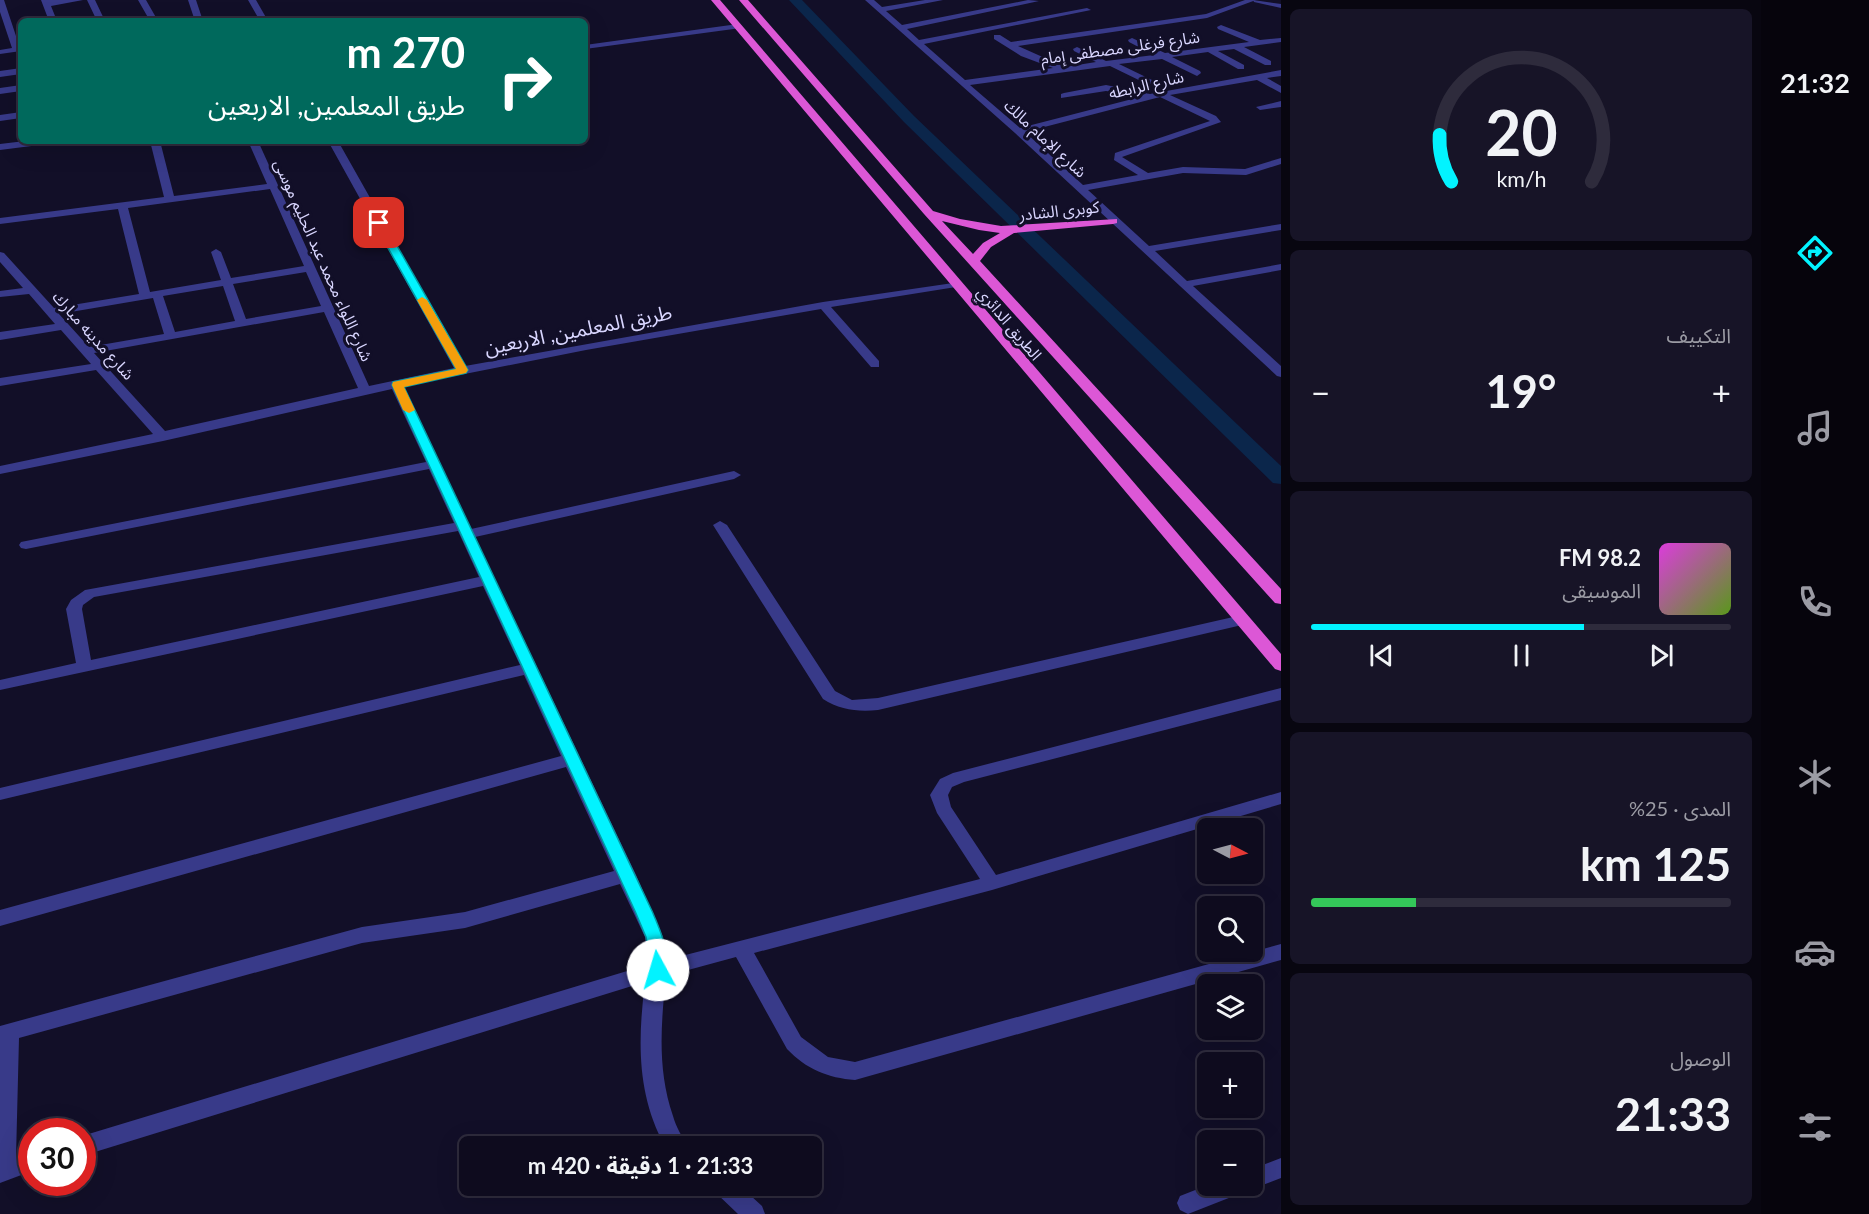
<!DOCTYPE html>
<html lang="ar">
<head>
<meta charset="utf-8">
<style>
  body { margin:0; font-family:Lato,"Noto Sans Arabic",sans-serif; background:#171427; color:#f1f3f6; direction:rtl; height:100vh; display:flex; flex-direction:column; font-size:22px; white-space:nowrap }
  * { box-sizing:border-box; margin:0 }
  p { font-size:20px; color:#9b9ba4 }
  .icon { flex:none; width:33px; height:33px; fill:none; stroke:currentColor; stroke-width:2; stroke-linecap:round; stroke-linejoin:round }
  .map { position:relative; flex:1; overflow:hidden; direction:ltr }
  .details { display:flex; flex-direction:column; gap:9px; padding:9px; background:#080610; width:480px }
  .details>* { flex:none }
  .banner { position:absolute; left:18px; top:18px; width:570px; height:126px; border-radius:9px; box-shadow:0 6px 24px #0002,0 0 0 2px #2e2b3c; direction:rtl; background:#00695c; color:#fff; overflow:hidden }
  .needle { width:39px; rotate:96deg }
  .tools { position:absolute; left:1197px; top:818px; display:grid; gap:12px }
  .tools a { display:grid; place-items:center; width:66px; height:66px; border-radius:9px; background:#0e0b1e; box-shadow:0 6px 24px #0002,0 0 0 2px #2e2b3c; font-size:30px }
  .speed { position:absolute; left:18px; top:1118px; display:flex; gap:12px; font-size:30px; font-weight:700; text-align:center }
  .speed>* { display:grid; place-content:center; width:78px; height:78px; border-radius:50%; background:#0e0b1e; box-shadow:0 6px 24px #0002,0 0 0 2px #2e2b3c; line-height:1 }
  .speed .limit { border:9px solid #d22; background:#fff; color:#111 }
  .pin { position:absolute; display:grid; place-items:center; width:51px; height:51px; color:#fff; margin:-26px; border-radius:12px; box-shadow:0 3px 9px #0006 }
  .me { position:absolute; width:66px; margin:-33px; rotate:354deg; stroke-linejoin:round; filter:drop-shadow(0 0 4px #0008) }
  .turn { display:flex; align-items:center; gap:21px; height:126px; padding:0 24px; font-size:27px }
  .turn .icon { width:78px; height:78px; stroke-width:2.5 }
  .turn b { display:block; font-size:42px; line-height:51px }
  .big { font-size:45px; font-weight:700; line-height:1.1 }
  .details .widget { flex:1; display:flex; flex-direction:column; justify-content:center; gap:9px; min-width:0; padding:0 21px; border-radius:9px; background:#171427 }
  .details .dial { align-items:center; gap:0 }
  .dial svg { height:156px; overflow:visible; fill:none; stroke:#2e2b3c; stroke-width:7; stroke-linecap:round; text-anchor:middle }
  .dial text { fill:#f1f3f6; stroke:none }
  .song { display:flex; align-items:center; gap:18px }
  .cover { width:72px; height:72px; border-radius:9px; background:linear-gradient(135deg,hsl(300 70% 55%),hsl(90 70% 35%)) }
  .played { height:6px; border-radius:3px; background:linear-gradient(90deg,#02f3ff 65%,#2e2b3c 65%) }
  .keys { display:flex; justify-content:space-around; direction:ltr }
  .heat { display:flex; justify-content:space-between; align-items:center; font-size:33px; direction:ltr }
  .charge { height:9px; border-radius:4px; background:linear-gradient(90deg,#34c759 25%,#2e2b3c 0) }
  .trip { position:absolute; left:459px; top:1136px; width:363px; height:60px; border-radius:9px; background:#0e0b1e; box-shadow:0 6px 24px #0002,0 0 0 2px #2e2b3c; font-weight:700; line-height:60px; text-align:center; direction:rtl }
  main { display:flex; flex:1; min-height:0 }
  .tabs { display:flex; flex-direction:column; width:108px; justify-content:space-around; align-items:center; background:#06040c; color:#9b9ba4 }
  .tabs .icon { width:42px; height:42px }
  .tabs .current { color:#02f3ff }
  .tabs b { font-size:27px; color:#f1f3f6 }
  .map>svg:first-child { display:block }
</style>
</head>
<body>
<main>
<nav class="tabs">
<b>21:32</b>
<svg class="icon current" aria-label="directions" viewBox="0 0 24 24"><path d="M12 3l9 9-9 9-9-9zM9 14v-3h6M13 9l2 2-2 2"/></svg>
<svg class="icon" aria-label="music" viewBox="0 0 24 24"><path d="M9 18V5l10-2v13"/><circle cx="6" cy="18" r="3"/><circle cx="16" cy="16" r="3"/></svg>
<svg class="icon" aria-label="phone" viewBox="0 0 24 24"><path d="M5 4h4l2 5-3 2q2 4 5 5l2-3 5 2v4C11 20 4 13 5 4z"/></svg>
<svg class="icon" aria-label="climate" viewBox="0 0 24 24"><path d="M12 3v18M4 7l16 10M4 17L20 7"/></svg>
<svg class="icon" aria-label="car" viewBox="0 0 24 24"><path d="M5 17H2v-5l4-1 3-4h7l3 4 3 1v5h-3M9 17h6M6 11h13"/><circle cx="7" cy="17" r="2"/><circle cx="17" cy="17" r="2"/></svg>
<svg class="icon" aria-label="filters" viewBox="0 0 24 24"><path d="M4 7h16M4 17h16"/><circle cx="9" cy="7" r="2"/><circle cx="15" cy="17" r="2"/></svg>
</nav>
<section class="details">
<div class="widget dial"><svg viewBox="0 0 100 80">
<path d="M14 69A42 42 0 1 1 86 69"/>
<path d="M14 69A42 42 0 0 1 8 45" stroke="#02f3ff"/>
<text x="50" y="56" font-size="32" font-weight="700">20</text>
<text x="50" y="72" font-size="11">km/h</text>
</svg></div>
<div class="widget"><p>التكييف</p>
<div class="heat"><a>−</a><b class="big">19°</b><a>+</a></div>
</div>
<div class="widget">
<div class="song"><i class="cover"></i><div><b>98.2 FM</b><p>الموسيقى</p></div></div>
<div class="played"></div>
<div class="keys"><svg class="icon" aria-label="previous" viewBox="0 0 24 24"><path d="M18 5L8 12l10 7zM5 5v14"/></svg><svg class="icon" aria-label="pause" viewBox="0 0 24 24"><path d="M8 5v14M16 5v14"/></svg><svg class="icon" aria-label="next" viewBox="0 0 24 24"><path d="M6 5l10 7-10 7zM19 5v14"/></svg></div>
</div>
<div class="widget"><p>المدى · 25%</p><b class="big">125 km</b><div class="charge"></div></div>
<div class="widget"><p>الوصول</p><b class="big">21:33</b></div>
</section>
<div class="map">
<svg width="1281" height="1214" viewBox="0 0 1281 1214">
  <rect width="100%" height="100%" fill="#120f28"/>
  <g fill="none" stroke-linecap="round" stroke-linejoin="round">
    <!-- canal -->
    <path fill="#0b264b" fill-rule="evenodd" d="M789,0H802L914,116L1281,466V484L1273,483L904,122Z"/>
    <!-- minor -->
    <path fill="#383a89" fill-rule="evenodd" d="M0,0H4L21,51L0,54V50L12,48L0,12Z
      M41,0H83L51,6L57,21H49Z
      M87,0H95L105,21H97Z
      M138,0H146L158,21H150Z
      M188,0H196L203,21H195Z
      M248,0H256L268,21H260Z
      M865,0H874L882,7L925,0H943L886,11L902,25L1028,0L1039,1L907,29L919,40L1087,8L1091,10L924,44L965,80L1053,68L1021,56L994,39V35H1000L1011,42L1206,14L1245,0H1256L1207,18L1018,46L1065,67L1096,62L1074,51L1073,49L1077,47L1106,61L1154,55L1129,42L1128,40L1132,38L1165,53L1249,42L1218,29L1217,27L1221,25L1260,40L1281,38V42L1244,47L1271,61V65H1265L1234,49L1218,51L1244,65V69H1238L1208,52L1172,57L1200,71L1201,73L1197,76L1162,59L1119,64L1152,80L1153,82L1149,85L1110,66L970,85L1020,128L1140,97L1106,91L1061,98V94L1064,93L1106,85L1150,94L1281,70V76L1267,78L1281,86V93L1257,80L1170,95L1216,116L1221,122L1122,157L1148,173L1183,167L1245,169L1281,158V164L1246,175L1183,173L1088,190L1149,246L1281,224V230L1155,251L1187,281L1281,264V270L1193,286L1281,366V377L1277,376L1015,133ZM1160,97L1210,121L1115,153L1114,160L1138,175L1083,185L1025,132Z
      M738,24L742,26L741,28L585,49V45Z
      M21,68V74L0,77V71Z
      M21,85V91L0,94V88Z
      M1281,101V107L1260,110L1256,107Z
      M21,112V118L0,121V115Z
      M25,141H52L47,144L0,150V144Z
      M150,141H160L174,196L267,184L248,141H258L369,386L454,368L328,141H338L465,366L823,302L960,282L962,284L956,287L831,307L879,361V367H871L821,309L586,350L404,386L471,529L734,471L741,475L734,479L475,537L636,875L663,937L666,960L980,879L937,813L930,795L940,779L953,773L1281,688V700L964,782L952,787L948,795L951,807L996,875L1281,792V804L992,890L754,953L801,1037L828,1057L855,1062L1281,944V960L855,1080C828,1078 806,1069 787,1049L736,957L666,976C661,1024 657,1069 673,1116C676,1127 682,1136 687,1146H665C636,1094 638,1038 645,982L82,1156V1136L647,965L645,937L620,884L465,928L362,943L19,1038L16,1157L32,1151V1171L0,1183V1026L362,927L465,912L614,871L566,767L0,926V910L561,756L524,675L0,800V788L520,665L483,586L0,690V680L76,663L66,609L71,600L85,590L454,523L429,469L26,549L21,548L19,545L21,542L26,541L426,462L392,389L163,441L0,474V466L153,434L96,370L0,386V378L91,364L61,330L0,340V332L55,324L29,294L0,297V291L23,288L0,262V252L4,253L54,308L139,294L118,209L0,224V218L164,197ZM270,189L304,266L231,278L221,252L216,249L211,252L221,280L150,292L128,208ZM306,272L321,306L246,319L233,284ZM223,286L235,321L175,332L163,296ZM153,298L164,334L89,347L59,314ZM324,312L358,388L165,431L94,353ZM458,531L479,577L91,660L82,609L83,605L94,597Z
      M720,521L727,525L835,691L852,700L878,698L1242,615L1250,620L1242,625L878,710C858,712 840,710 823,699L713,525Z
      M1281,1158V1178L1252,1189L1246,1187L1244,1192L1188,1214L1180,1210L1177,1203L1180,1196L1208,1185H1252V1169Z
      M712,1185H739L762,1206L765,1214H738L715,1192Z"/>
    <!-- tertiary -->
    <path fill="#383a89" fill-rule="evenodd" d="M1253,0L1281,4V8L1254,2Z"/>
    <!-- trunk -->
    <path fill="#dc57d6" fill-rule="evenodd" d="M711,0H720L1281,654V671L1275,669Z
      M739,0H748L933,211L960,219L1001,226L1117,219V223L1113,224L1014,233L991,247L980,261L1281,589V604L1275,603L924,214ZM942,221L979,230L1000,233L983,243L973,254Z"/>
  </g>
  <!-- route -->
  <path fill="#02f3ff" stroke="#019ea6" stroke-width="1.5" d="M379,220L384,223L468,370L466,373L404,387L652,911C659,927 673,959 665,975L658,977L652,975L646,937L635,911L392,385L393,382L456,369L374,223Z"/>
  <!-- slow -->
  <path fill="#f59e0b" d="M422,297L427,300L468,370L466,373L404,387L415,410L409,413L403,410L392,385L393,382L456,369L417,300Z"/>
  <g text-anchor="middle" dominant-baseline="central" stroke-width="6" stroke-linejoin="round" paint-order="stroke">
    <!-- far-street labels -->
    <g font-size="16" fill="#d9d6ff" stroke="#120f28">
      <text transform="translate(1120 47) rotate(-8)">شارع فرغلى مصطفى إمام</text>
      <text transform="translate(1146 84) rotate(-13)">شارع الرابطه</text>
      <text transform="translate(1046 138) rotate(43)">شارع الإمام مالك</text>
      <text transform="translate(1059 210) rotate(-6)">كوبرى الشادر</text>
      <text transform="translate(324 260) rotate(66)">شارع اللواء محمد عبد الحليم موسى</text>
      <text transform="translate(1010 323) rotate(50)">الطريق الدائري</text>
      <text transform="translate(94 335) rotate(48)">شارع مدينه مبارك</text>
    </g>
    <!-- street labels -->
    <g font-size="20" fill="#d9d6ff" stroke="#120f28">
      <text transform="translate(578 329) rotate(-11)">طريق المعلمين, الاربعين</text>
    </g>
  </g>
</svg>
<div class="tools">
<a><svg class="needle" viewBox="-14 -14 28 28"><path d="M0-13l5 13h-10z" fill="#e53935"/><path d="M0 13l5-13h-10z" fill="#9b9ba4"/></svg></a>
<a><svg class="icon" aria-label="search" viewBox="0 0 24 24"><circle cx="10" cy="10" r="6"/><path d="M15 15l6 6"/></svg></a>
<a><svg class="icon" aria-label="layers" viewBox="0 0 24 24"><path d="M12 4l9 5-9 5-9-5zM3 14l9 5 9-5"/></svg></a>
<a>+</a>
<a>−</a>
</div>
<div class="speed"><div class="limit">30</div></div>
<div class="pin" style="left:379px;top:223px;background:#d93025"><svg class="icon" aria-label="arrive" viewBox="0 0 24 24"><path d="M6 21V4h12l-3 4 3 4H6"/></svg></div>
<svg class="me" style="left:658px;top:970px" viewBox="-20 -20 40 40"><circle r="19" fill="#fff"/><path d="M0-13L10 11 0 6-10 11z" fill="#02f3ff"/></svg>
<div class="trip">21:33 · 1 دقيقة · 420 m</div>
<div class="banner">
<div class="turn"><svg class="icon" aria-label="right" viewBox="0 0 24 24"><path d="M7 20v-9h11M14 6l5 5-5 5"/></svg><div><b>270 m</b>طريق المعلمين, الاربعين</div></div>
</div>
</div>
</main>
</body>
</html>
